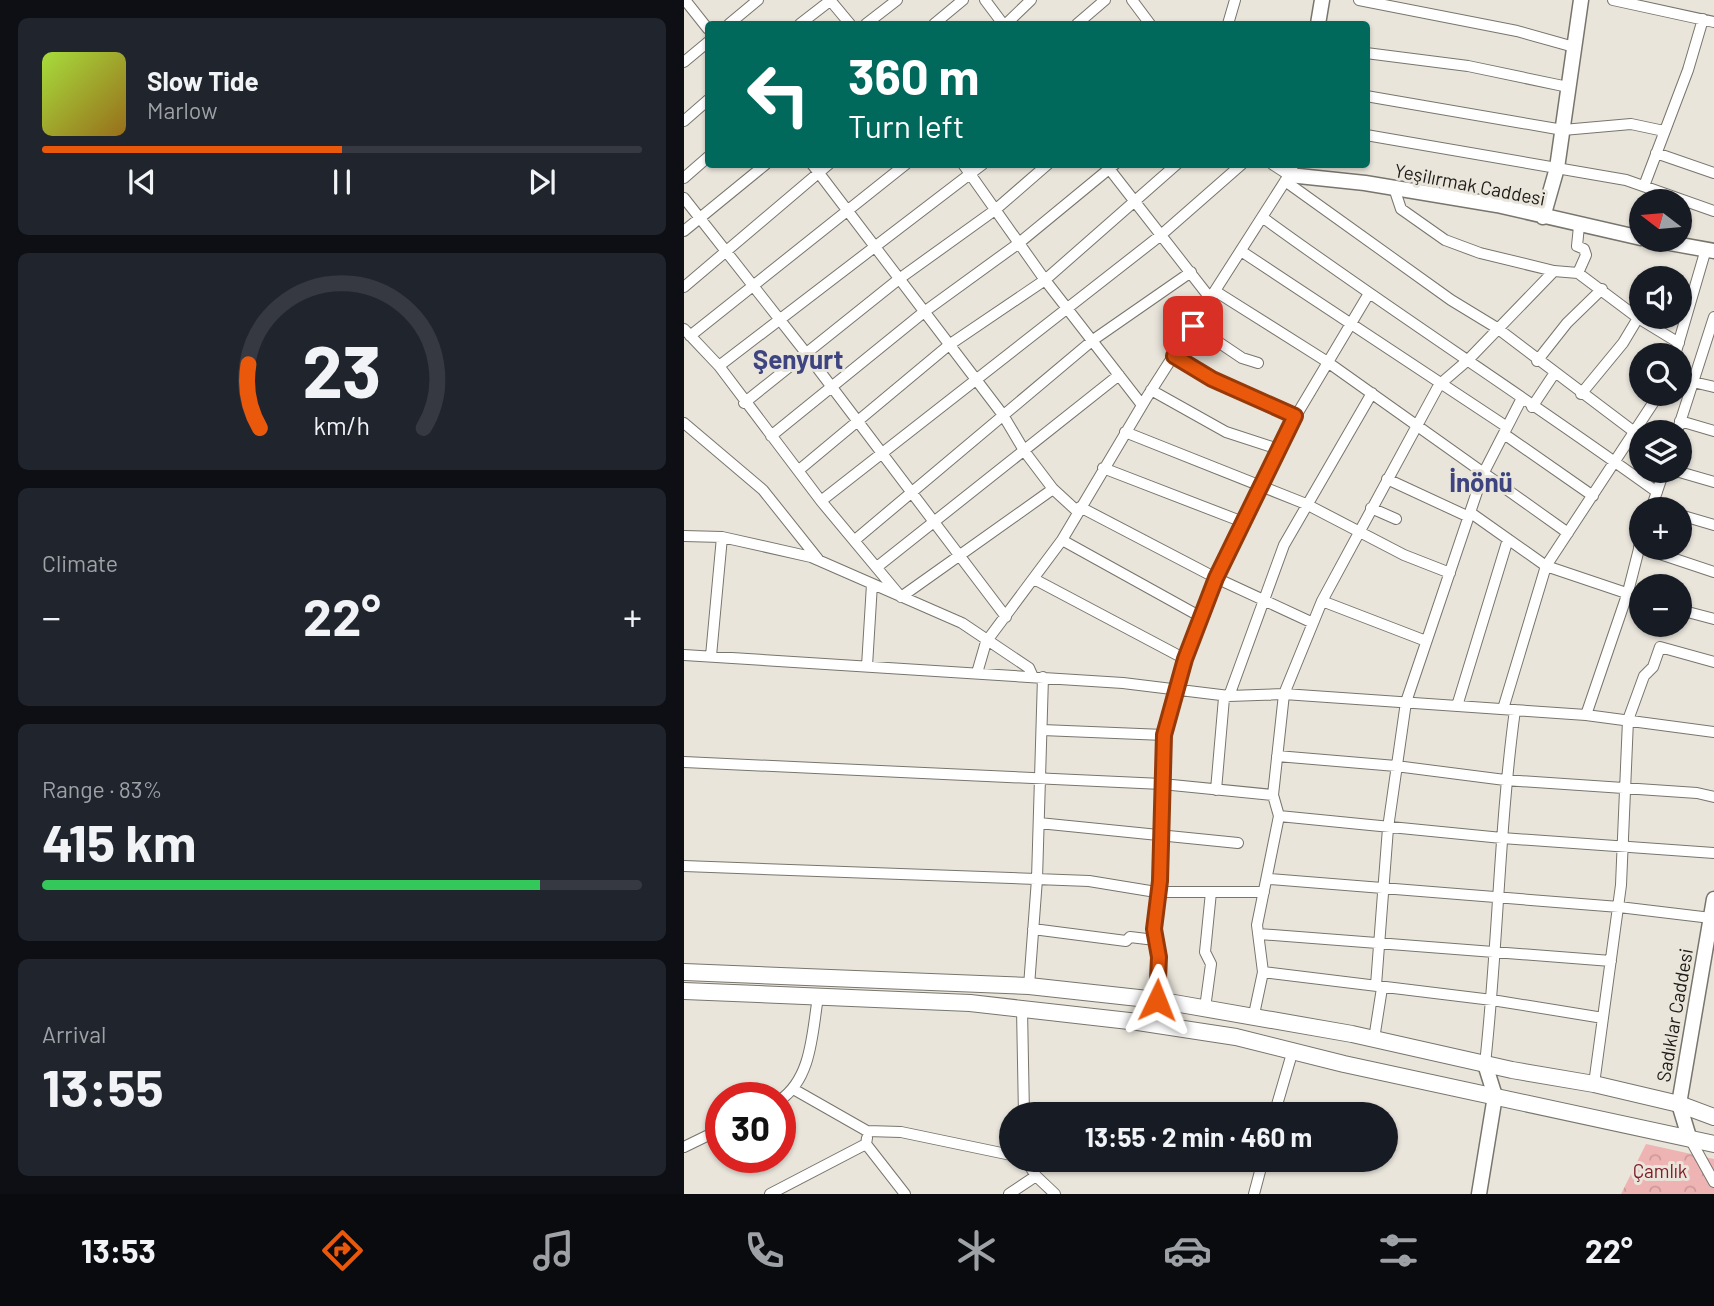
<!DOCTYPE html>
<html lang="en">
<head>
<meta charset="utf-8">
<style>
  body { margin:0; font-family:Barlow,sans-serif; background:#20242c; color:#f1f3f6; height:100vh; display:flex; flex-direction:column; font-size:26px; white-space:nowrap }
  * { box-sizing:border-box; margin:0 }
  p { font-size:23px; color:#9ea1a6 }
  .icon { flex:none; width:38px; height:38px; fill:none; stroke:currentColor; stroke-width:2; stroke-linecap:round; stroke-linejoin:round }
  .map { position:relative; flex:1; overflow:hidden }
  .panel { display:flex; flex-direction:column; gap:18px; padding:18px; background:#0d0f14; width:684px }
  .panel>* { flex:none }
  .guide { position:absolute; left:21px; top:21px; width:665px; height:147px; border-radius:7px; box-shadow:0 2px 5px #0004; background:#00695c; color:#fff; overflow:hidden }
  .needle { width:46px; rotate:286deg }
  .fabs { position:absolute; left:945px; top:189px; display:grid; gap:14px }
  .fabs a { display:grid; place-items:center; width:63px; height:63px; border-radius:50%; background:#171b24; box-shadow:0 2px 5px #0004; font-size:35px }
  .speed { position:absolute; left:21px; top:1082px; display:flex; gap:14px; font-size:35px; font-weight:700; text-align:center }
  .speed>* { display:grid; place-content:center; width:91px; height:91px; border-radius:50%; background:#171b24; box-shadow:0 2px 5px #0004; line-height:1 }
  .speed .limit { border:10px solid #d22; background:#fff; color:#111 }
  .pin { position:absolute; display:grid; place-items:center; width:60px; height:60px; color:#fff; margin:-30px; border-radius:14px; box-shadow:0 4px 10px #0006 }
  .me { position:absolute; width:77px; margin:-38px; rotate:2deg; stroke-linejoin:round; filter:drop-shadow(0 0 5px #0008) }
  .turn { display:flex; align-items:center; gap:24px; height:147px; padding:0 28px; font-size:32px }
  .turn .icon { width:91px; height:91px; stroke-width:2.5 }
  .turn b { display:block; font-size:49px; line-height:60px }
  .big { font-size:52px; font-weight:700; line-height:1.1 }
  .panel .tile { flex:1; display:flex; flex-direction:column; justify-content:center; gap:10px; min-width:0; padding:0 24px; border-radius:10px; background:#20242c }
  .panel .dial { align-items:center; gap:0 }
  .dial svg { height:182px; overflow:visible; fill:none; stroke:#363941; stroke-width:7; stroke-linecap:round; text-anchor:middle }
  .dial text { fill:#f1f3f6; stroke:none }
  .song { display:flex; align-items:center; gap:21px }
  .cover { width:84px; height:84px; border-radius:10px; background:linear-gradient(135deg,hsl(80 70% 55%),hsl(40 70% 35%)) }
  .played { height:7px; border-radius:4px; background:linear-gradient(90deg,#ea580c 50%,#363941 50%) }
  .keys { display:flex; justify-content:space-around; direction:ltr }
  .heat { display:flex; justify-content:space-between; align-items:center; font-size:38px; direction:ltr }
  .charge { height:10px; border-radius:5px; background:linear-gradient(90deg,#34c759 83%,#363941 0) }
  .trip { position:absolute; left:315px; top:1102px; width:399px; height:70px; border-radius:35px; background:#171b24; box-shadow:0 2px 5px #0004; font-weight:700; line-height:70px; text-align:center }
  .tab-bar { display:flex; height:112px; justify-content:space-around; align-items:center; background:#090b0e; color:#9ea1a6 }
  .tab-bar .icon { width:49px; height:49px }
  .tab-bar .on { color:#ea580c }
  .tab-bar b { font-size:32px; color:#f1f3f6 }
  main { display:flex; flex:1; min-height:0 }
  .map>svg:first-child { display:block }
</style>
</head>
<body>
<main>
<section class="panel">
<div class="tile">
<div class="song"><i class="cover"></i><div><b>Slow Tide</b><p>Marlow</p></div></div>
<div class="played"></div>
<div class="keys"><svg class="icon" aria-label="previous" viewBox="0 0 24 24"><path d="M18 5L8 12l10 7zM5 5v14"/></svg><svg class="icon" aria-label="pause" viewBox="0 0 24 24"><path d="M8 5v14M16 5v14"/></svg><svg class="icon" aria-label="next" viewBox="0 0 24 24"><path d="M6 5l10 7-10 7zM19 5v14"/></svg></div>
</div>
<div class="tile dial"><svg viewBox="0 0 100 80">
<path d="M14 69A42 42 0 1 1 86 69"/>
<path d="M14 69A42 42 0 0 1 9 41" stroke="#ea580c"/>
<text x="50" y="56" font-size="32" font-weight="700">23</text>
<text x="50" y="72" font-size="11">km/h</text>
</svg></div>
<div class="tile"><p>Climate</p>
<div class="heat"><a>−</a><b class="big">22°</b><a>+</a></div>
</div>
<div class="tile"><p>Range · 83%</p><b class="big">415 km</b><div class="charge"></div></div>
<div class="tile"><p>Arrival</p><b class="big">13:55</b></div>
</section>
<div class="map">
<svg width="1030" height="1194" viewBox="0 0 1030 1194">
  <defs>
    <pattern id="park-crowns" width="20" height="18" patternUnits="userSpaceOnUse" patternTransform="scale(1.75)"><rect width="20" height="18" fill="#eeb4b3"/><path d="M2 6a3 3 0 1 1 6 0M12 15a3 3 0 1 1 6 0" fill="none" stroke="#cc9a99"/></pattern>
  </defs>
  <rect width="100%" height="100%" fill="#e9e5db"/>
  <!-- park -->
  <path fill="url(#park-crowns)" d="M962,1144L1030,1159V1194H937Z"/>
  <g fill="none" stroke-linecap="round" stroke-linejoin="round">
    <defs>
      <path id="street" d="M1,0L24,29
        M146,0L166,24
        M301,0L319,24
        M448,0L466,24
        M675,0L833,31L890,47
        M929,0L1030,22
        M45,24L74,0
        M116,24L147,0
        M182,24L213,0
        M250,24L279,0
        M322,24L347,0
        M393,24L421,0
        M544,24L551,0
        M682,53L784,66L884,87
        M0,62L24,42
        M682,96L879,130L947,124L980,131
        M0,121L24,100
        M682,135L942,180L1030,211
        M972,153L1030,173
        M128,164L319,415L341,452L369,489L394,512
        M279,164L361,280L458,405
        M423,166L526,298
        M0,178L24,157
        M601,181L767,300L813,328L957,437
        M960,186L1004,70L1019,19
        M710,188L717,209L761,240L796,253L870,271L894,273L954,318L995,343
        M0,198L122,353L322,617
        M578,217C708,312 843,398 973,492
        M0,231L82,164
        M557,251L823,427
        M894,273L902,255L900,249L893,246L895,226
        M0,287L145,164
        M531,291L642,361L884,533
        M509,325L558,358L574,363
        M0,329L35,366L137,501L217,597L369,489
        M6,336L222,164
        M991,355L1022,249
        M490,356L528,379L611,416
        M853,361L883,323L918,289
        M35,366L299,164
        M1009,382L1030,387
        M467,390L542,432L594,449
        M897,394L939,343L954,318
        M60,403L215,279L311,210L364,164
        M848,407L870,374
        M996,421L1030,431
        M0,423L79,490L134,559
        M441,432L622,504L720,555L766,573
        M993,432L1030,317
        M820,434L909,496
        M87,436L240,312L335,243L431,164
        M419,468L559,522
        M115,470L265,345L361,280L493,164
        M992,471L1030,482
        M703,479L785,517
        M137,501L477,235L558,164
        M396,507L532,578L629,623
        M687,508L712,519
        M967,509L980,471
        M787,513L862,566L957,598
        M996,515L1030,525
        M0,536L38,537L127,557L278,623L345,668L349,677
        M171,540L409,340L507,272
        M378,540L517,617
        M955,547L1030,572
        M193,567L435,375
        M350,579L501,659
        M638,601L742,641
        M996,610L1030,619
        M0,655L439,683L545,696L600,694L902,715L1030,732
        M27,656L38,537
        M183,666L188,584
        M293,673L302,642L378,540L463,397L605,175L588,164
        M773,706L824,539
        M819,709L862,566L975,394
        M902,715L944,592L957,541
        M358,730L480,735
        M593,756L712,766L821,780L1013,793L1030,797
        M0,762L478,784L589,795
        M532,790L540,698L545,696L600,545L688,393
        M595,816L818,838L1030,853
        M355,823L554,843
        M0,866L405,881L472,892H580
        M585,879L935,907L1027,918
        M349,929L442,941L446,937L471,940
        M575,934L927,961
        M579,972L808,1000L919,1018
        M692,985L704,828L722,702L799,474L838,398
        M345,986L353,879L359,677
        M473,1000L475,957L470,929L476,881L480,735L491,691L532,578L597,441L684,295
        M521,1008L527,964L521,952L527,892
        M338,1009L340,1115
        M569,1019L579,972L573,925L595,816L589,795L600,694L638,601L755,385L784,360L870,271
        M690,1039L698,988
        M801,1064C814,946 815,827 831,710
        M910,1084L937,885L944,720L960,676L969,667L976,647L1030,662
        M111,1090L183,1131L217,1132L327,1155
        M96,1100C128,1078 128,1033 134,997
        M590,1115L609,1050
        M1005,1137L1030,1182
        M183,1138L182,1144L221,1194
        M0,1147L37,1129
        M342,1160L352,1176L371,1194
        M86,1194L182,1144
        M325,1194L352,1176
        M570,1194L579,1160"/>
      <path id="secondary" d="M634,24L638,0
        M607,164L605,175L681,183L813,205L957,238
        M859,217L873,168L897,0
        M969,240L1030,251
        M1005,1137L995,1104L1030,899
        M795,1194L811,1096L801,1064"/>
      <path id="primary" d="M0,972L345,986L473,1000L668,1034L828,1070L910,1084L995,1104L1030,1117
        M0,991L286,1003L454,1022L552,1037L660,1064L1030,1144"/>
    </defs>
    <!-- street casing -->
    <use href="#street" stroke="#78756c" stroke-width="12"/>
    <!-- secondary casing -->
    <use href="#secondary" stroke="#78756c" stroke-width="17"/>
    <!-- primary casing -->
    <use href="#primary" stroke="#78756c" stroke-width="18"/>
    <!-- street -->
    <use href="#street" stroke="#fff" stroke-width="10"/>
    <!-- secondary -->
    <use href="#secondary" stroke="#fff" stroke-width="14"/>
    <!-- primary -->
    <use href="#primary" stroke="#fff" stroke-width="16"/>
  </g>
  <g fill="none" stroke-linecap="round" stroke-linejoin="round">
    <defs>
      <path id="route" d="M473,1000L475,957L470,929L476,881L480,735L501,659L532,578L611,416L528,379L490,356L509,326"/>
    </defs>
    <!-- route casing -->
    <use href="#route" stroke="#983908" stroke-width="18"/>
    <!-- route -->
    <use href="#route" stroke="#ea580c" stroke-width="12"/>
  </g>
  <g text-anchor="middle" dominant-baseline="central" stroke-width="6" stroke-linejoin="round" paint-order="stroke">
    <!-- street labels -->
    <g font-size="19" fill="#1d1b18" stroke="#e9e5db">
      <text transform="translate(786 184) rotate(11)">Yeşilırmak Caddesi</text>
      <text transform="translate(990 1015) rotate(-80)">Sadıklar Caddesi</text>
    </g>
    <!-- park labels -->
    <g font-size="19" fill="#801d29" stroke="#e9e5db">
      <text x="976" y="1170">Çamlık</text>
    </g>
    <!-- district labels -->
    <g font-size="26" font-weight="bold" fill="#3d4480" stroke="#e9e5db">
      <text x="114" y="358">Şenyurt</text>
      <text x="797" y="481">İnönü</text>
    </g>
  </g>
</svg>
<div class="fabs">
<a><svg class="needle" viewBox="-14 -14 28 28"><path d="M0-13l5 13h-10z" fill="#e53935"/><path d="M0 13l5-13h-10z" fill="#9ea1a6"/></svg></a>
<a><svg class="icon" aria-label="sound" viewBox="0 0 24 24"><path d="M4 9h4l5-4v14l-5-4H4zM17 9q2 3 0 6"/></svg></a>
<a><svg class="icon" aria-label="search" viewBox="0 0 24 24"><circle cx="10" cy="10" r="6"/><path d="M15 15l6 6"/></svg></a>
<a><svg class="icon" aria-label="layers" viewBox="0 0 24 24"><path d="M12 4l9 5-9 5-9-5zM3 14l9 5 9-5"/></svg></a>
<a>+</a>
<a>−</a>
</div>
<div class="speed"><div class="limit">30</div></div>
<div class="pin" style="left:509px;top:326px;background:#d93025"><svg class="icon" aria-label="arrive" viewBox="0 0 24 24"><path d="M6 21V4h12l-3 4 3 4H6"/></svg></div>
<svg class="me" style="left:473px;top:1000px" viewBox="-20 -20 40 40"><path d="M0-17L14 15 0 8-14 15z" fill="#ea580c" stroke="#fff" stroke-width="4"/></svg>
<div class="trip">13:55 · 2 min · 460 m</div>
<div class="guide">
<div class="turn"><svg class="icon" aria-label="left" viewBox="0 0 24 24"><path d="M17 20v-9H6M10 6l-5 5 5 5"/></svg><div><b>360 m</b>Turn left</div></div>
</div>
</div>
</main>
<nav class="tab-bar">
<b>13:53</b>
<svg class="icon on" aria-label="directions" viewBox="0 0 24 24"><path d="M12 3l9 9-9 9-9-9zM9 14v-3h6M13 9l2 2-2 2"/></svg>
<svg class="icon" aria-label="music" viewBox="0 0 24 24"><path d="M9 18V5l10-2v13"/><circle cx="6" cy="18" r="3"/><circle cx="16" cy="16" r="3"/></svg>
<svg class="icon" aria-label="phone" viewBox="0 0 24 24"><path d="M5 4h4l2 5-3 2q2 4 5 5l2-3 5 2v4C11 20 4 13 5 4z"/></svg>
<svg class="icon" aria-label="climate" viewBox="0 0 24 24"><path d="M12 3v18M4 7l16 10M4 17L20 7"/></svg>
<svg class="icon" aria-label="car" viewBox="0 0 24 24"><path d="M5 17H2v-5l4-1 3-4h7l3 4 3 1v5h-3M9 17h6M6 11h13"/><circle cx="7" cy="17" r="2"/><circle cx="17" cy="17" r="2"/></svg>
<svg class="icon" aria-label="filters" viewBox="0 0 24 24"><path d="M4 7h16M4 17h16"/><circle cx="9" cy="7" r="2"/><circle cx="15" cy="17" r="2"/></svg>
<b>22°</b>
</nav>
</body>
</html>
